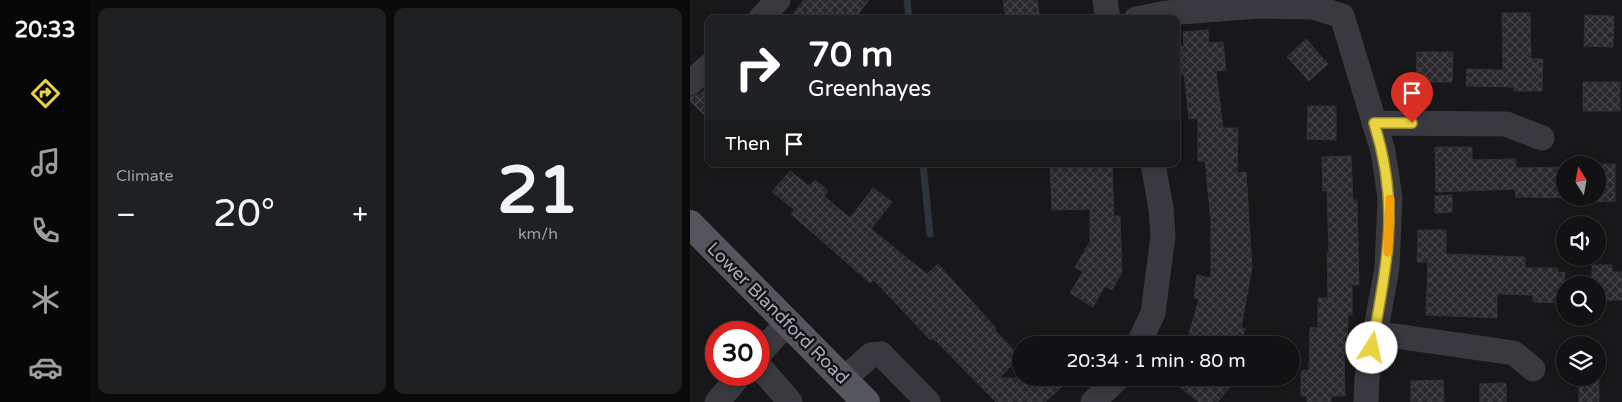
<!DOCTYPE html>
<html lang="en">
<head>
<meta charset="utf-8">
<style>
  body { margin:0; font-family:"Varela Round",sans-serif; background:#1f2022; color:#f1f3f6; height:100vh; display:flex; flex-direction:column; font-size:19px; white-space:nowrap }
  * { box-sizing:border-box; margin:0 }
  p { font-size:16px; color:#9c9ea0 }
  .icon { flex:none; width:28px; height:28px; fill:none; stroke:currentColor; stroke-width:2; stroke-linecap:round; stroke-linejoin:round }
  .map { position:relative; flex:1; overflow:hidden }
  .details { display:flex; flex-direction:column; gap:8px; padding:8px; background:#0a0a0b; width:600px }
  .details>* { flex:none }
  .banner { position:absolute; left:15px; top:15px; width:475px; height:152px; border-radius:10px; box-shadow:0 2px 8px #0003,0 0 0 1px #313234; background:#202124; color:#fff; overflow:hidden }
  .needle { width:32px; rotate:349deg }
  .buttons { position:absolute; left:866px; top:156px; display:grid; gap:10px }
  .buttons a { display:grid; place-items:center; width:50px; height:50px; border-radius:50%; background:#121214; box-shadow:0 2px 8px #0003,0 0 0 1px #313234; font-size:25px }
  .speed { position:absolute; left:15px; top:321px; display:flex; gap:10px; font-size:25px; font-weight:700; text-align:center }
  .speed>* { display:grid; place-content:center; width:65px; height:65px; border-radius:50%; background:#121214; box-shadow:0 2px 8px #0003,0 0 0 1px #313234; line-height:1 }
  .speed .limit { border:8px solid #d22; background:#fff; color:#111 }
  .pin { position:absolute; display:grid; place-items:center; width:42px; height:42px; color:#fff; margin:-51px -21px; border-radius:50% 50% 50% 0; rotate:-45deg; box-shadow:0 0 5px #0007 }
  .pin .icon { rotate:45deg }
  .me { position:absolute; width:55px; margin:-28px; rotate:10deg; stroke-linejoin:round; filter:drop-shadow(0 0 4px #0008) }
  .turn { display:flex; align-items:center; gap:18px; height:105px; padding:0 20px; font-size:22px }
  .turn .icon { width:65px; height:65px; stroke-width:2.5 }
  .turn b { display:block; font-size:35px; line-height:42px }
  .then { display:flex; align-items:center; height:48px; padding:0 20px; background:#0003; gap:10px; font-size:19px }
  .big { font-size:38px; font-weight:600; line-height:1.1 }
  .details .widget { flex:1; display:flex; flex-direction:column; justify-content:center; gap:8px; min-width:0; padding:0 18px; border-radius:10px; background:#1f2022 }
  .details .dial { align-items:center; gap:0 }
  .dial b { font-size:65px; line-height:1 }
  .heat { display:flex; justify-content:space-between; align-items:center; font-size:28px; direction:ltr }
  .details .tiles { flex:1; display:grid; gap:8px; grid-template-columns:repeat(2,1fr) }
  .trip { position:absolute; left:322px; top:336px; width:288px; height:50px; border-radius:25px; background:#121214; box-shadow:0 2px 8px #0003,0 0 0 1px #313234; font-weight:600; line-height:50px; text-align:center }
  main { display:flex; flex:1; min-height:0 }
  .tabs { display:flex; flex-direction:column; width:90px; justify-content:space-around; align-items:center; background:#070708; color:#9c9ea0 }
  .tabs .icon { width:35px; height:35px }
  .tabs .selected { color:#e9d341 }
  .tabs b { font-size:22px; color:#f1f3f6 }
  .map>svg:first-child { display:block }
</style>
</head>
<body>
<main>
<nav class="tabs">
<b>20:33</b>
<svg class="icon selected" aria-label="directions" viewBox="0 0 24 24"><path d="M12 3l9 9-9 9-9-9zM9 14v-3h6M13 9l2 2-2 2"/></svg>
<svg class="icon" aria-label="music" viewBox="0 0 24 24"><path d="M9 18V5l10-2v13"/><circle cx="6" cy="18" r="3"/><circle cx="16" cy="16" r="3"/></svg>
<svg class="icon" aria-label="phone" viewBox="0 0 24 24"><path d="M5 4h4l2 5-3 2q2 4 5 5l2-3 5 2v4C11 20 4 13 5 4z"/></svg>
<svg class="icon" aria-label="climate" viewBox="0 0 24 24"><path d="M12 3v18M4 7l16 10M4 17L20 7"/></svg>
<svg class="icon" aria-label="car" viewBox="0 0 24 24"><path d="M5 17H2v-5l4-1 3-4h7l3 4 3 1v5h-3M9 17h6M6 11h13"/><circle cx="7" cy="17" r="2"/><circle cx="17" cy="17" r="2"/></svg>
</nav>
<section class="details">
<div class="tiles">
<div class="widget"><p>Climate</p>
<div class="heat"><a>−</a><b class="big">20°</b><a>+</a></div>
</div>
<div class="widget dial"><b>21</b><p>km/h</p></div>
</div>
</section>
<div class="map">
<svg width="932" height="402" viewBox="0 0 932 402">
  <defs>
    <pattern id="building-cross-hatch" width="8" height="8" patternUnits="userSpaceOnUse" patternTransform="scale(1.25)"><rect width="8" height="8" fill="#29282b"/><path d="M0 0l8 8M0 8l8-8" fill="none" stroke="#454448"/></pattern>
  </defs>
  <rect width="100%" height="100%" fill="#18181a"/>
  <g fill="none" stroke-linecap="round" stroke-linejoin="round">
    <!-- stream -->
    <path stroke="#2e343d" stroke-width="7" d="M217,0L219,19
      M233,164L240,234"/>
  </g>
  <!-- building -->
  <path fill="url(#building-cross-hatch)" stroke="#333236" d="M114,0H179L164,19H99Z
    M313,0H347L350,19H316Z
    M812,13H840L841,59H853L852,91H824V87L776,86L777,69L813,70Z
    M895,15L924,16L923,47L894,46Z
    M518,30L519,43L533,42L536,70L526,71L533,128H548L547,173L556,172L562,268L551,328L555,329L550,345H510L512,341L498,337L509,299L504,298L507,275L521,278V222L515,161H508V118L499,119L494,74L486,75V47L494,46L493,32Z
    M616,39L638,64L619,81L597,57Z
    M727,52H763L762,82H726Z
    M893,82H930V111H893Z
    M19,86V120L0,101V97L9,94Z
    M618,106H646V140L617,139Z
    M745,147H782V160L826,159V168L875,167L877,198L826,197L825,189L746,192Z
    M661,156L663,200H667L669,285H662V315H658L657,352H654L655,396H641V402H617V396H611V371L619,370L620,327L628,328V298H638L637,253H639L637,190L633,191L632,157Z
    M360,164H422L424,216H430L432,272L422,290L415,286L403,307L380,293L393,272L385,267L400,242V209L362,210Z
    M892,164H925V201L900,202V198H908V165Z
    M100,171L119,186L125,180L138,191L134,196L160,218L183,188L202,202L181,229L237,274L248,264L306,328L305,330L330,357L309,378H363L372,387L355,402H306L243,338L240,340L184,280L180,283L101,214L105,210L82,192Z
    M762,195V212L745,213V196Z
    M728,230H756V254L835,257V268H868V273L875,272L874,303L843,302V295L807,294V318L736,315L738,262H727Z
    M902,265H922V272H932V300H908V285H902Z
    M478,378H534L542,384L528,402H509Z
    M889,378H909V402H889Z
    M753,380L754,402H721V381Z
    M816,383V402H790V384Z"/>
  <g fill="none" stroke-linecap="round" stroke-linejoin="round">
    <!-- minor -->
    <path stroke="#39393f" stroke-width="25" d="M415,0L418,19
      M70,19L88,0
      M446,19L477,13L569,6L623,7L652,16L693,151L700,198L697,268L677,378L676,402
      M0,83L19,66
      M684,123L816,124L852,138
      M684,333L824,353L843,369
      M448,345L463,313L473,236L471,208L463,164
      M69,354L98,322
      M69,366L100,402
      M154,379L181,355L191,354L238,402
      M27,402L50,375
      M403,402L428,378"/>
    <!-- major -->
    <path stroke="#55555e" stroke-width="28" d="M0,224L176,402"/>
  </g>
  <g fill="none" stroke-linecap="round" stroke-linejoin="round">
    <defs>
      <path id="route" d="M682,348C696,263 711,209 684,123H722"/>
    </defs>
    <!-- route casing -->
    <use href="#route" stroke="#97892a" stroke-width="12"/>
    <!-- route -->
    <use href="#route" stroke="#e9d341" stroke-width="9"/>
    <!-- slow -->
    <path stroke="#f59e0b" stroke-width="9" d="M698,252L700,199"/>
  </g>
  <g text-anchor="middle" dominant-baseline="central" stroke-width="5" stroke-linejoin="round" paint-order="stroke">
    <!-- street labels -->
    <g font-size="18" fill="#abacb9" stroke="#131315">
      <text transform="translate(88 313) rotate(45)">Lower Blandford Road</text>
    </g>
  </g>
</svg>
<div class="buttons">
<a><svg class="needle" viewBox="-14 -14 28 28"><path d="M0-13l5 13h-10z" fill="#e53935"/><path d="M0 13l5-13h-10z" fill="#9c9ea0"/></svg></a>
<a><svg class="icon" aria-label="sound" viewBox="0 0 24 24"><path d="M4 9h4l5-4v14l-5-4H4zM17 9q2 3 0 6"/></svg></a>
<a><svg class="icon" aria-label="search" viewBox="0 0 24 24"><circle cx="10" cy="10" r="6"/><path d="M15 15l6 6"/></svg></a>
<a><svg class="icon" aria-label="layers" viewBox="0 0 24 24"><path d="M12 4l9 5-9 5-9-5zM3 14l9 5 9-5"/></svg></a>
</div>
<div class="speed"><div class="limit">30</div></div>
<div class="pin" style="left:722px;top:123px;background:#d93025"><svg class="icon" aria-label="arrive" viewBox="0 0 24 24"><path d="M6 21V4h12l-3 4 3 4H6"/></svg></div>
<svg class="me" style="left:682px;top:348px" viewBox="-20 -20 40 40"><circle r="19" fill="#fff"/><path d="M0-13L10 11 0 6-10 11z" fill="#e9d341"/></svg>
<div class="trip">20:34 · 1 min · 80 m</div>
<div class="banner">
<div class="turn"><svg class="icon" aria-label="right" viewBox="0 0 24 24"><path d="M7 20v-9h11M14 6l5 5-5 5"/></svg><div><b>70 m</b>Greenhayes</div></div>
<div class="then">Then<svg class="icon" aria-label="arrive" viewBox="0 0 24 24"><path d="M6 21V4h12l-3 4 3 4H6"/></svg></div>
</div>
</div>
</main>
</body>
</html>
